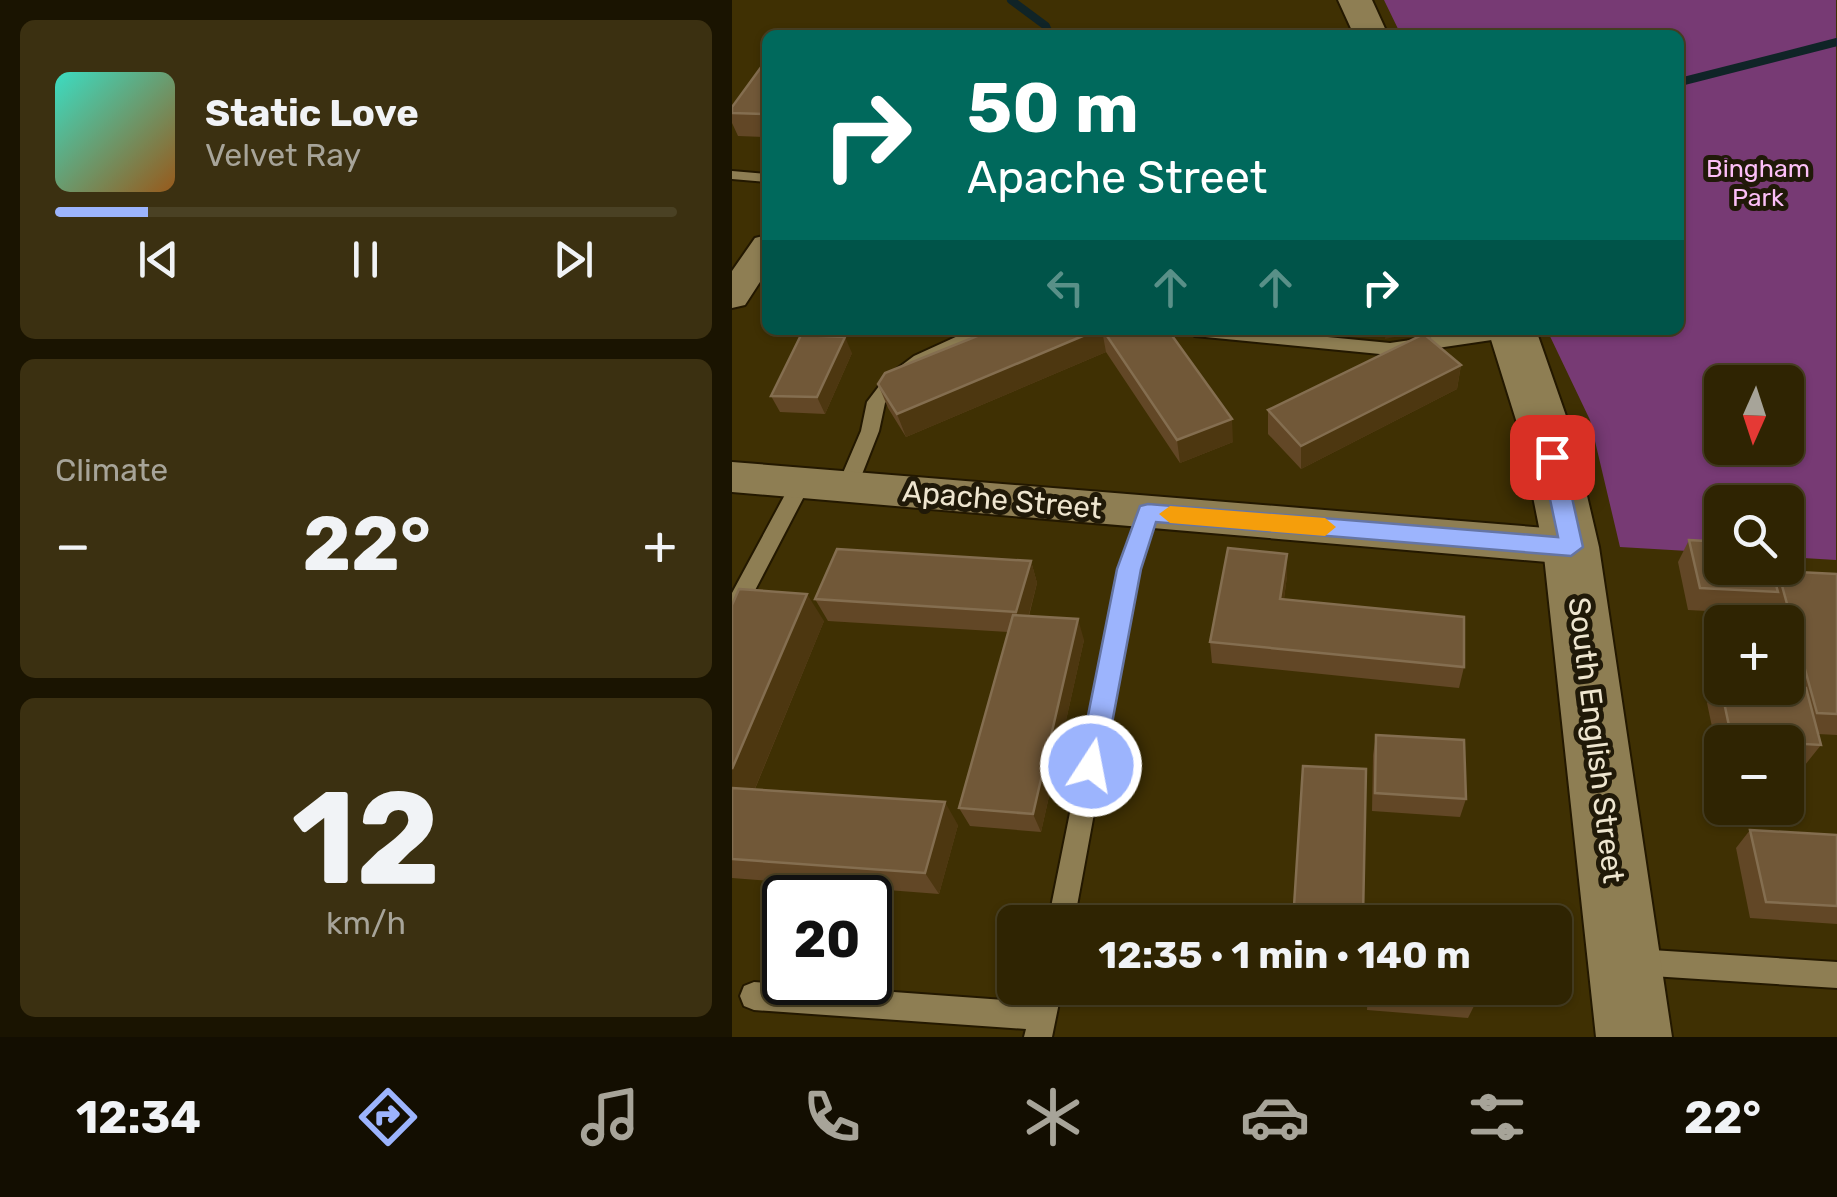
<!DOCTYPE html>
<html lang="en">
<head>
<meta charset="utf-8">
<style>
  body { margin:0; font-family:Rubik,sans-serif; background:#3b3011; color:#f1f3f6; height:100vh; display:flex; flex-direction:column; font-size:38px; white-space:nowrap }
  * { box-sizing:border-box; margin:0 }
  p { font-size:32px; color:#a7a499 }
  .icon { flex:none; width:55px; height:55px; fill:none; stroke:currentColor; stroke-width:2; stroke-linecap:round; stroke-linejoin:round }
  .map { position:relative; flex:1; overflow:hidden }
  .details { display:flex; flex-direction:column; gap:20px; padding:20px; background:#1a1401; width:732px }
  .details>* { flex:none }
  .top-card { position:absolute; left:30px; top:30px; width:922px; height:305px; border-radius:15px; box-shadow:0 2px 8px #0004,0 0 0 2px #4a4124; background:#00695c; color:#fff; overflow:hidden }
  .needle { width:65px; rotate:183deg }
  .buttons { position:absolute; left:972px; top:365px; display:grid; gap:20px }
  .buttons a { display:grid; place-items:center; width:100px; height:100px; border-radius:15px; background:#2f2402; box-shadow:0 2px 8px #0004,0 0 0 2px #4a4124; font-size:50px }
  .speed { position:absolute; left:30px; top:875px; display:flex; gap:20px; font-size:50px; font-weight:700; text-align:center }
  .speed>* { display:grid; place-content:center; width:130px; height:130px; border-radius:50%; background:#2f2402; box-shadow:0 2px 8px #0004,0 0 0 2px #4a4124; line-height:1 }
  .speed .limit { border:5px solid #111; border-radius:15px; background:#fff; color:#111 }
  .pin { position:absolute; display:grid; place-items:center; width:85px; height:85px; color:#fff; margin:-42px; border-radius:20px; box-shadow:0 5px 15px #0006 }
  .me { position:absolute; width:110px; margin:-55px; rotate:11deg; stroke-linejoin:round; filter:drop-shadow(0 0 8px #0008) }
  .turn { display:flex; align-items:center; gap:35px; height:210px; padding:0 40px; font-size:45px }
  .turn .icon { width:130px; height:130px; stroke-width:2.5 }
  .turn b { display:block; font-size:70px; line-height:85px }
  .lanes { display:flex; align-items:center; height:95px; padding:0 40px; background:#0003; justify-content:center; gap:50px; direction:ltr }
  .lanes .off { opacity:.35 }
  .big { font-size:75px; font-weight:700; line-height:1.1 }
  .details .card { flex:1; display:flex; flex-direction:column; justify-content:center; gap:15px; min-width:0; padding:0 35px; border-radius:15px; background:#3b3011 }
  .details .dial { align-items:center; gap:0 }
  .dial b { font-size:130px; line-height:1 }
  .song { display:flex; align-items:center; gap:30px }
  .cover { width:120px; height:120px; border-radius:15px; background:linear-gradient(135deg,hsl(170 70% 55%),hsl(30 70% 35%)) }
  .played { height:10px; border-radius:5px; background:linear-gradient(90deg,#9cb4fd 15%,#4a4124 15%) }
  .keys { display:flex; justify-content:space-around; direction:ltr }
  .heat { display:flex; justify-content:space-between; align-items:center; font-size:55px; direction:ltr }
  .trip { position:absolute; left:265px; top:905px; width:575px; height:100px; border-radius:15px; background:#2f2402; box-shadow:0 2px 8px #0004,0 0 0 2px #4a4124; font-weight:700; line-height:100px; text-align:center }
  .menu { display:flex; height:160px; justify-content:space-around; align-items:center; background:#130e01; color:#a7a499 }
  .menu .icon { width:70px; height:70px }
  .menu .on { color:#9cb4fd }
  .menu b { font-size:45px; color:#f1f3f6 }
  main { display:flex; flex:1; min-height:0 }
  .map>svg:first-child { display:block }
</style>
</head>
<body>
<main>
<section class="details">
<div class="card">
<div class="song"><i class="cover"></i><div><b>Static Love</b><p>Velvet Ray</p></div></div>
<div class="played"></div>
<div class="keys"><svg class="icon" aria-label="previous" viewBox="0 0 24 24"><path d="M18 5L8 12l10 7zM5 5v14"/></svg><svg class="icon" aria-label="pause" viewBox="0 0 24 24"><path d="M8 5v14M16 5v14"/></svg><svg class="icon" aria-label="next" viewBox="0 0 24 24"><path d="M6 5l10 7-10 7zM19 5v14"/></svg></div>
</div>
<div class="card"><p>Climate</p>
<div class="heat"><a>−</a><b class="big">22°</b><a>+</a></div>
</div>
<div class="card dial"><b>12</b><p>km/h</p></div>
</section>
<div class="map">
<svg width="1105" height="1037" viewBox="0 0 1105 1037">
  <rect width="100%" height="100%" fill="#3f3003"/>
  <!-- green -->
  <path fill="#773a74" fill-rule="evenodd" d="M652,0H1104V560L1055,557V502H990V553L888,547L858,420L815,330H948V35H669ZM990,382H1055V448H990Z"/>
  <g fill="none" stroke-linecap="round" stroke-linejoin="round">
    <!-- stream -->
    <path stroke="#102427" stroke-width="8" d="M279,0L314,26L318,35
      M948,82L1105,42"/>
    <defs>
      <path id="lane" d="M0,171L35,174V182L0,179Z
        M239,330H263L194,364L166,385L153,403L147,431L125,487L122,492H108L105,487L129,431L135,402L154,377L182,356Z
        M454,330H522L658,343L748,330L789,331L780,337L658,355L463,336Z
        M69,476L79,483L8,619L0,622V593L62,478Z
        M416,505L423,508L426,513L407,569L342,922H316L387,569L406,513L409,508Z
        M904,949L1105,962V988L904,975L895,971L891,962L895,953Z
        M22,982L300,1002L303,988H330L320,1037H292L294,1029L22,1010L12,1006L8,996L12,986Z"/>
      <path id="street" d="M35,235V271L13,305L0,308V271L23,238Z
        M0,462L839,530L854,535L861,547L854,559L839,564L0,492Z"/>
      <path id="secondary" d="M606,0H640L656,35H622Z
        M756,330H804L841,436L867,547L940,1037H864L811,547L789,436Z"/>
    </defs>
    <!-- lane casing -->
    <use href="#lane" stroke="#231800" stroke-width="4"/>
    <!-- street casing -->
    <use href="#street" stroke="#231800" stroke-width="4"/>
    <!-- secondary casing -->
    <use href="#secondary" stroke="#231800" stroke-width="4"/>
    <!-- lane -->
    <use href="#lane" fill="#8e7e53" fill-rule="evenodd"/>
    <!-- street -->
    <use href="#street" fill="#8e7e53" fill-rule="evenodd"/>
    <!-- secondary -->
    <use href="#secondary" fill="#8e7e53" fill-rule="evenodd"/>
  </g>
  <!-- wall -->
  <path fill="#624726" d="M35,59V137L6,136L0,123V107Z
    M260,330H436L501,442L448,463L374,352L174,437L156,408L146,384Z
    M120,353L93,414L48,412L39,396Z
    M729,365L725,389L569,469L536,434V410Z
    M957,540L1042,577L1046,571L1105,574V735L1086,734L1089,745L1073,765L1055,764V742H990V760H987L975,703L988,683L1057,687L1055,679V622H1040L1036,608L1032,614L956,610L946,562Z
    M299,561L305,583L297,616L352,640L309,832L238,826L227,808L276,632L96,621L83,599Z
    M555,576L552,599L732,667L727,688L480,663L478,642Z
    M0,605L92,621L23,789L226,825L207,894L0,878Z
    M644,735L734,799L728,817L640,811L641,755Z
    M1018,830L1105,835V924L1018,918L1004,848Z
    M636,988H742L743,1004L736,1018L635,1010Z"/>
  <!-- shaded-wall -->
  <path fill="#4d3710" d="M365,330H370L374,352L174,437L165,414Z
    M654,330H696L653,339Z
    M113,337L120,353L93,414L85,397Z
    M729,365L725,389L569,469V446Z
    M500,419L501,442L448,463L445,440Z
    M555,554V576L549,621L548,599Z
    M299,561L305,583L292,633L284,612Z
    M75,594L92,621L14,810L0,795V769Z
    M346,619L352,640L309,832L301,814Z
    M213,802L226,825L207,894L193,873Z"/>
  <!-- building -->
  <path fill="#715838" stroke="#846e50" stroke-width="2.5" d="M35,59V114L0,113V107Z
    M260,330H365L165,414L146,384L153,373Z
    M371,330H436L500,419L445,440Z
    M692,334L729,365L569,446L536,410Z
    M69,335L113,337L85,397L39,396Z
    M957,540L990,542V568H1039L1046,592L968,588Z
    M496,548L555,554L548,599L732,617V667L478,642Z
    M105,549L299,561L284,612L83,599Z
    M1046,571L1105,574V714L1085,713Z
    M7,589L75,594L0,769V605Z
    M281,615L346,619L301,814L227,808Z
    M988,683H990V688H1074L1089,745L1000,740Z
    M644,735L732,740L734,799L643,793Z
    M571,766L634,769L631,917L714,922H561Z
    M0,788L213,802L193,873L0,859Z
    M1018,830L1105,835V906L1034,902Z
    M638,988H742L743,1004L638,997Z"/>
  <!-- route -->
  <path fill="#9cb4fd" stroke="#6575a4" stroke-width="2.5" d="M820,449L831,457L851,547L839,556L424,522L409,569L372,766L369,774L359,778L349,774L346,766L385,569L408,506L416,504L826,537L809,457Z"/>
  <!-- slow -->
  <path fill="#f59e0b" d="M438,506L593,518L604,527L593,536L438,523L427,514Z"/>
  <g text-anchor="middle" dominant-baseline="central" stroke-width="10" stroke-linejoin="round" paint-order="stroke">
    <!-- far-park labels -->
    <g font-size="25" fill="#fcbff7" stroke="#201908">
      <text x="1026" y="168">Bingham<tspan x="1026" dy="29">Park</tspan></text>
    </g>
    <!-- street labels -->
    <g font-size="30" fill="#eee5cf" stroke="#201908">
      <text transform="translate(270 500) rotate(5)">Apache Street</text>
      <text transform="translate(864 740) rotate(83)">South English Street</text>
    </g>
  </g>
</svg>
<div class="buttons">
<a><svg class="needle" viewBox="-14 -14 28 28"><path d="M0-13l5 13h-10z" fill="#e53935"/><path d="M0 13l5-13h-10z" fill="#a7a499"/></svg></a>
<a><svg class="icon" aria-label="search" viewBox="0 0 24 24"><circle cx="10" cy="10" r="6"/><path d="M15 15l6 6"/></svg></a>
<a>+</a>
<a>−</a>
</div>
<div class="speed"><div class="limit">20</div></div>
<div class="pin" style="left:820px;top:457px;background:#d93025"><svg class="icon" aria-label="arrive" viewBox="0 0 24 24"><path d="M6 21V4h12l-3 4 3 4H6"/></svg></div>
<svg class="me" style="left:359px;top:766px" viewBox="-20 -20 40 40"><circle r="17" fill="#9cb4fd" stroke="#fff" stroke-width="3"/><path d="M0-11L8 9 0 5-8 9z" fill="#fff"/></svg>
<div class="trip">12:35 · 1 min · 140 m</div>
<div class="top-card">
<div class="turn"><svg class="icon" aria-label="right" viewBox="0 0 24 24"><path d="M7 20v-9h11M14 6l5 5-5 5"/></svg><div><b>50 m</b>Apache Street</div></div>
<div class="lanes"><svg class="icon off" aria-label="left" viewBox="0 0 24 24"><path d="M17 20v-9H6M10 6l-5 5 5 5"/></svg><svg class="icon off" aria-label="ahead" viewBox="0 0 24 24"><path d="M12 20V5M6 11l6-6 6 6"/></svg><svg class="icon off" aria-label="ahead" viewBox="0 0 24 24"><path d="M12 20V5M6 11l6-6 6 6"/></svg><svg class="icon" aria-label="right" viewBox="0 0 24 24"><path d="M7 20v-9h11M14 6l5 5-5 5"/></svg></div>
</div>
</div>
</main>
<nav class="menu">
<b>12:34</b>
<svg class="icon on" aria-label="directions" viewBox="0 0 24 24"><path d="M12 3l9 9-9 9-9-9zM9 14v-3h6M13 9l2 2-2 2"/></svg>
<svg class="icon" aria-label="music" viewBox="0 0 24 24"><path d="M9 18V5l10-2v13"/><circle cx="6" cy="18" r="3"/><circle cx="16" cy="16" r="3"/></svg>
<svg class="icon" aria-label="phone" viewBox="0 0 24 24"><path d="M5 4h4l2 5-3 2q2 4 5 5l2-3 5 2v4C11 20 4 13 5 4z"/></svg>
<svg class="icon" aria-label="climate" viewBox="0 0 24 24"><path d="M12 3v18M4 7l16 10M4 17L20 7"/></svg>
<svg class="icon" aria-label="car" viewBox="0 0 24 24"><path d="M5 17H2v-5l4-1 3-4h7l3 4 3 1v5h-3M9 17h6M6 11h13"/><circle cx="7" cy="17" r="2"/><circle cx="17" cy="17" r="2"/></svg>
<svg class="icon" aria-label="filters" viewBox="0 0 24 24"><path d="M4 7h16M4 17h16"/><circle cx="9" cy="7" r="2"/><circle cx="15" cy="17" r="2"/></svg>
<b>22°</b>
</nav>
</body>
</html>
